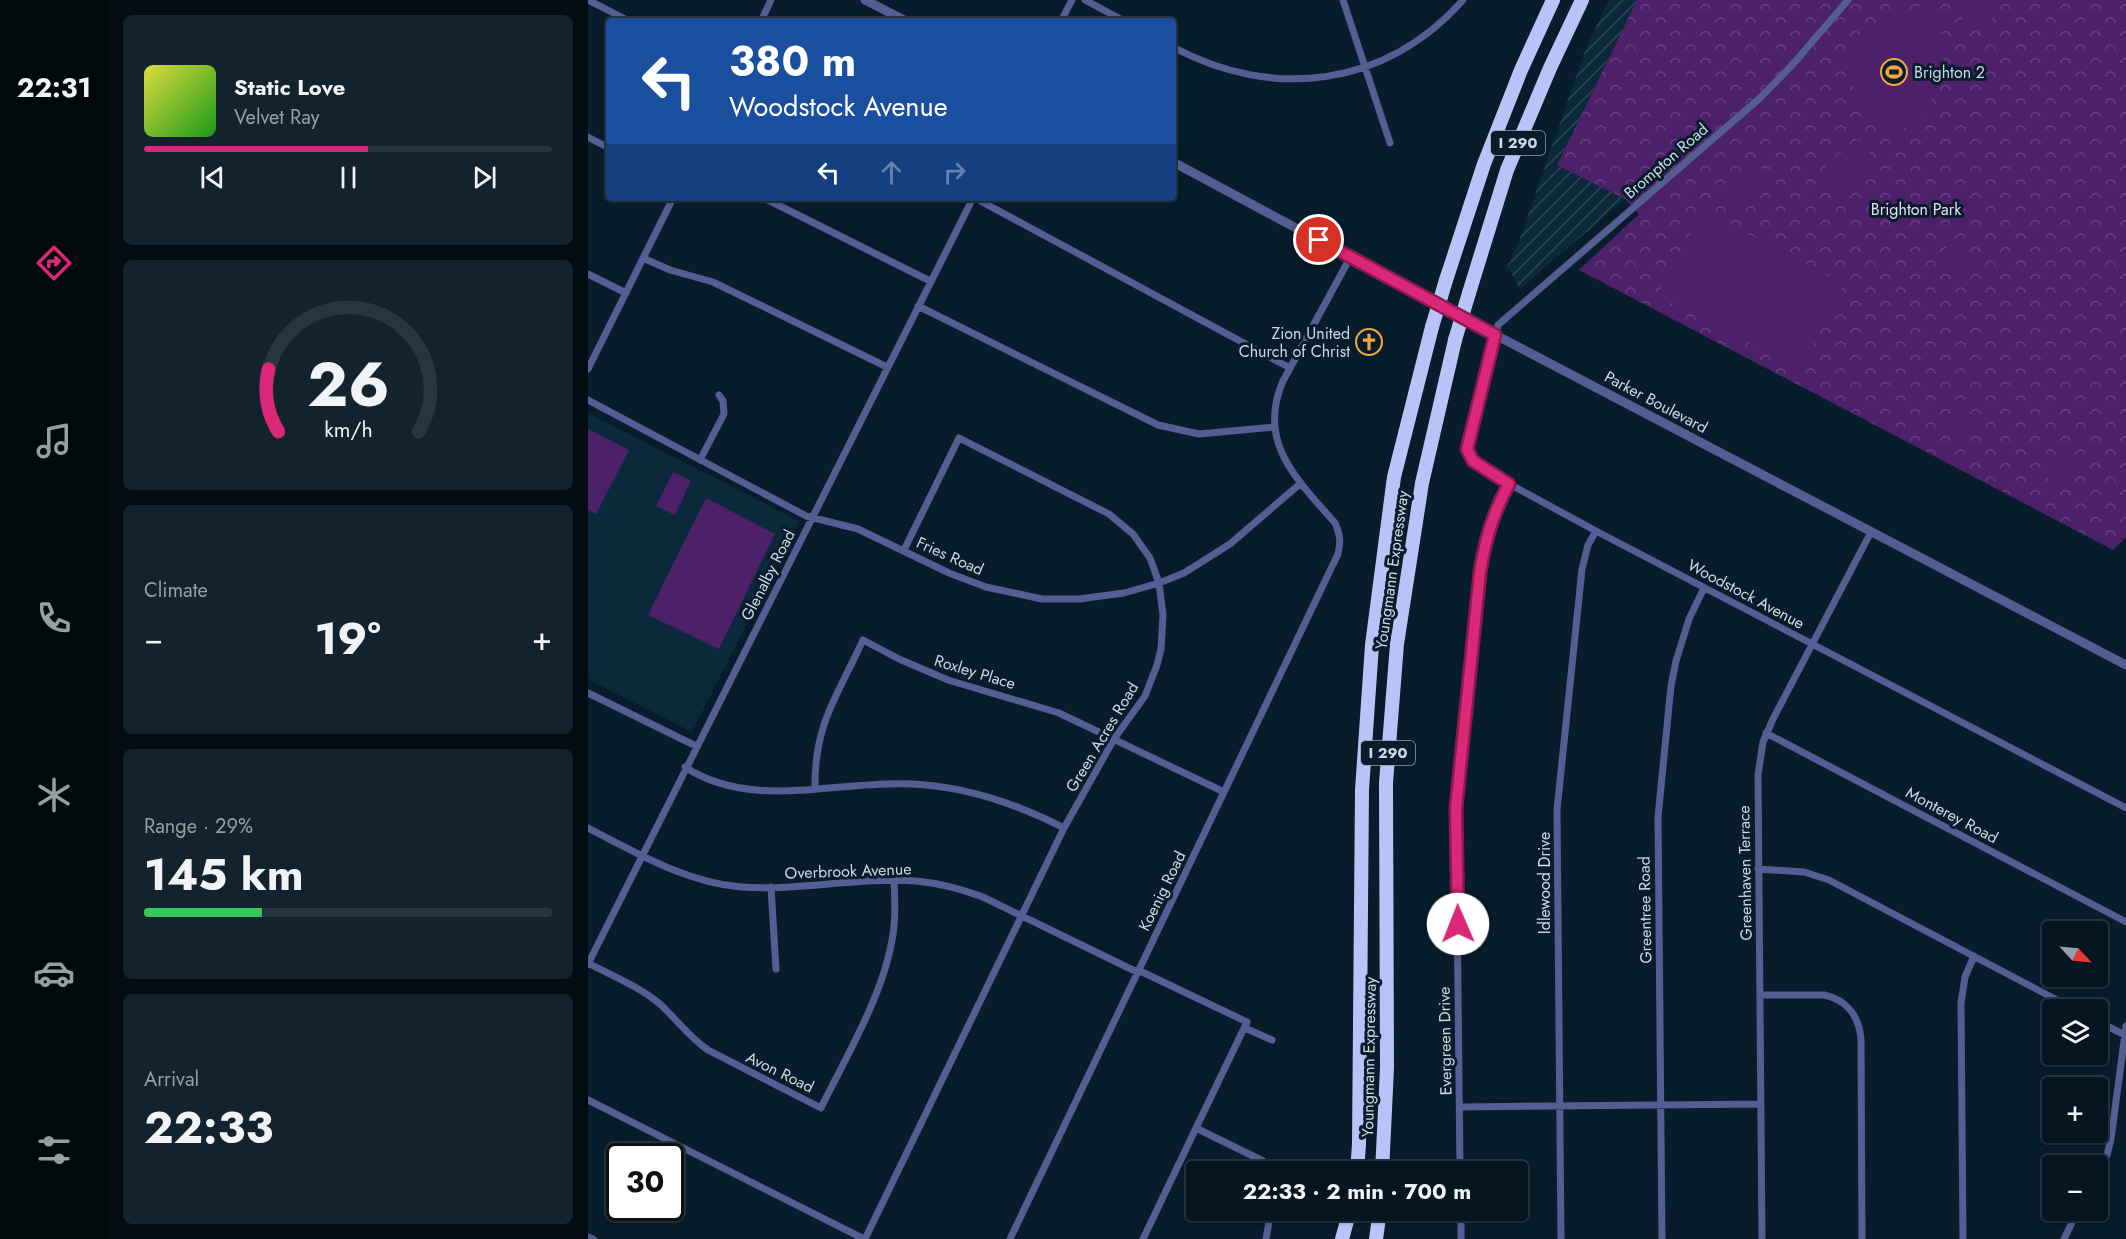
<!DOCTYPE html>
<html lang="en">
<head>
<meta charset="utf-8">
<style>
  body { margin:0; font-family:Jost,sans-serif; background:#13232e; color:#f1f3f6; height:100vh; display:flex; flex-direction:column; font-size:22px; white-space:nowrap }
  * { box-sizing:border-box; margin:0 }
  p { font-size:20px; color:#979fa5 }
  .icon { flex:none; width:33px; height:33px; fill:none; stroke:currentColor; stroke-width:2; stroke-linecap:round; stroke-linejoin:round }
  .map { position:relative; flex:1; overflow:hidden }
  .panel { display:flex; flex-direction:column; gap:15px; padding:15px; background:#030c12; width:480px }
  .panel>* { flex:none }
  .banner { position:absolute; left:18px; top:18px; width:570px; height:183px; border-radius:6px; box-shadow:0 2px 4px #0004,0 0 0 2px #26353f; background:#1a4fa0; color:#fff; overflow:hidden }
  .needle { width:39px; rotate:116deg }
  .controls { position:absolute; left:1454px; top:921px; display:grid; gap:12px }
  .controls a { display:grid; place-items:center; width:66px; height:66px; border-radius:6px; background:#051621; box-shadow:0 2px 4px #0004,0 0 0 2px #26353f; font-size:30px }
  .speed { position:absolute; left:18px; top:1143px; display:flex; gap:12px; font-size:30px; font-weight:700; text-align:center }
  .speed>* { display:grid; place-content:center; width:78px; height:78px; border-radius:50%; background:#051621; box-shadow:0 2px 4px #0004,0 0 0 2px #26353f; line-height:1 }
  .speed .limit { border:3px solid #111; border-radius:9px; background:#fff; color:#111 }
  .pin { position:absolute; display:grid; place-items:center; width:51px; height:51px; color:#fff; margin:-26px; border:3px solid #fff; border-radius:50%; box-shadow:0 2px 6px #0007 }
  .me { position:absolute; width:66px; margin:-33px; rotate:359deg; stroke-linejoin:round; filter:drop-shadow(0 0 4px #0008) }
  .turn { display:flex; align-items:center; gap:21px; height:126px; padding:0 24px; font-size:27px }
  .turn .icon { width:78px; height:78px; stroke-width:2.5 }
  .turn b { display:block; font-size:42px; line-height:51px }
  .lanes { display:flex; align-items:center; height:57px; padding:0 24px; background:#0003; justify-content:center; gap:30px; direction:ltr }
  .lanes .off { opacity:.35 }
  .big { font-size:45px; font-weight:700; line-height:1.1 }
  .panel .tile { flex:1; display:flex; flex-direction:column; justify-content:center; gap:9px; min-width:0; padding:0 21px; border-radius:9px; background:#13232e }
  .panel .dial { align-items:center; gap:0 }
  .dial svg { height:156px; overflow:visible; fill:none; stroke:#26353f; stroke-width:7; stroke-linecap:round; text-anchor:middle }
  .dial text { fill:#f1f3f6; stroke:none }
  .song { display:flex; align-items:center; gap:18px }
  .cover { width:72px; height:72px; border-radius:9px; background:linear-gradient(135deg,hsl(60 70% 55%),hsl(120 70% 35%)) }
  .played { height:6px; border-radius:3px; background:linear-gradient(90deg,#db2777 55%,#26353f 55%) }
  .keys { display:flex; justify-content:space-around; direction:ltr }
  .heat { display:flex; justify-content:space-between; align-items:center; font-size:33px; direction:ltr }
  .charge { height:9px; border-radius:4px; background:linear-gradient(90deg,#34c759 29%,#26353f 0) }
  .trip { position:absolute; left:598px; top:1161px; width:342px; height:60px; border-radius:6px; background:#051621; box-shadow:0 2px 4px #0004,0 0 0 2px #26353f; font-weight:700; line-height:60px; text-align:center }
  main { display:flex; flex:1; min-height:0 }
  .menu { display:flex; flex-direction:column; width:108px; justify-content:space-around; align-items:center; background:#02090d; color:#979fa5 }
  .menu .icon { width:42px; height:42px }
  .menu .selected { color:#db2777 }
  .menu b { font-size:27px; color:#f1f3f6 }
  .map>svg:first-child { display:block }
</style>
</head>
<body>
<main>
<nav class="menu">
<b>22:31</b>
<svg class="icon selected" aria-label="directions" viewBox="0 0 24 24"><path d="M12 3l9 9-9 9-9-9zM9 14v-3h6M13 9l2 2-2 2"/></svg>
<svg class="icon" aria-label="music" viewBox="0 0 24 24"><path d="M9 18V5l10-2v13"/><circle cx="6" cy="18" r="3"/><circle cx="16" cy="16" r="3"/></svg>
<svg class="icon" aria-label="phone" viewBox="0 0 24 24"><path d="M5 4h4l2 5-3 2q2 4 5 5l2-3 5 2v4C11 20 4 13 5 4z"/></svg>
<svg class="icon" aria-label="climate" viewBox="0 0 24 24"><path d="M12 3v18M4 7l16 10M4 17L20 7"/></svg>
<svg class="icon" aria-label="car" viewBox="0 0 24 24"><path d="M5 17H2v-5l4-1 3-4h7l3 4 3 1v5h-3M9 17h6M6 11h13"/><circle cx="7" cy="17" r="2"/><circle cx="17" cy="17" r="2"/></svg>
<svg class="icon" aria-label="filters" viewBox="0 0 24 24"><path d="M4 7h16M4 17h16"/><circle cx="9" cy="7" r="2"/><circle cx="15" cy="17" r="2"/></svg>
</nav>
<section class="panel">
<div class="tile">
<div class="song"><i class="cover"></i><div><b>Static Love</b><p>Velvet Ray</p></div></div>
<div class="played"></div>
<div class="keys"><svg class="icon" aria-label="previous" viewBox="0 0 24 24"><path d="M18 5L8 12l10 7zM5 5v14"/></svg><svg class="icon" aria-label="pause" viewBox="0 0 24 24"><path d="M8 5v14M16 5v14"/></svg><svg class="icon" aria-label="next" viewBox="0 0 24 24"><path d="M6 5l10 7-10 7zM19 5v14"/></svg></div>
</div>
<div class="tile dial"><svg viewBox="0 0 100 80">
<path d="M14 69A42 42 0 1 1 86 69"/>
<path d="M14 69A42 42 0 0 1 9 37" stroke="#db2777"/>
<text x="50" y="56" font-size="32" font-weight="700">26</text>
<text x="50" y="72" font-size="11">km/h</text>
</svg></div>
<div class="tile"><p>Climate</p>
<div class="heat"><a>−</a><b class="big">19°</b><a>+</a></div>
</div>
<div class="tile"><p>Range · 29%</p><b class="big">145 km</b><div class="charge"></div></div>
<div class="tile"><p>Arrival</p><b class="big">22:33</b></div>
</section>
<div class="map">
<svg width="1538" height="1239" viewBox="0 0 1538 1239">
  <defs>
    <pattern id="industrial-furrows" width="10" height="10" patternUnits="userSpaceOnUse" patternTransform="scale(1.5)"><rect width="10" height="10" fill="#0b293b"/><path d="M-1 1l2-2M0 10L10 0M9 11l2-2" fill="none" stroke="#2d4757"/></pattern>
    <pattern id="park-crowns" width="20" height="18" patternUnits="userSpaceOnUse" patternTransform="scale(1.5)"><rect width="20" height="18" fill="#4c2169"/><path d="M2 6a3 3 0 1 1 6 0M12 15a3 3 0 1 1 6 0" fill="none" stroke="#65417e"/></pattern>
  </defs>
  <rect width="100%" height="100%" fill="#071d2c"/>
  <!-- built -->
  <path fill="#0b293b" d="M0,413L211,521L104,732L0,679Z"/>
  <!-- industrial -->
  <path fill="url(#industrial-furrows)" d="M1021,0H1049L969,164L1037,199L932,289L922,271L918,269L931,241L998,48Z"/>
  <!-- park -->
  <path fill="url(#park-crowns)" d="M1049,0H1538V537L1525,550L991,270L1051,214L1037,199L969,165Z"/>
  <!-- pitch -->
  <path fill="#4c2169" d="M1363,0H1416L1404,19L1383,33Z
    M1339,3C1343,12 1349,22 1353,33C1363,62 1348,104 1324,123C1316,129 1305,134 1296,139L1253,62L1261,40Z
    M1269,139L1288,161L1247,197L1228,175Z
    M1171,166L1186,184L1149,217L1134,199Z
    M1118,212L1256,284L1212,369L1070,295L1110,219Z
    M1373,240C1386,245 1385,265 1375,273L1365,275L1355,270C1348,256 1358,242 1373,240Z
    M1369,405L1378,410L1388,421L1387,429L1379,438L1366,435L1361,429L1362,414Z
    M0,429L41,450L8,514L0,510Z
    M1474,456L1484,461C1486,475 1487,483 1471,486L1461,481L1459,475L1466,462Z
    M85,472L103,481L87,515L68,506Z
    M118,498L187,534L131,649L60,615Z"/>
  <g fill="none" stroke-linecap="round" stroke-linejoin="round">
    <!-- minor -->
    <path stroke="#545e92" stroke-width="7" d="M0,0L41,21
      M497,0L536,21
      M755,0L802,143
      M1260,0L1206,63L1172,98L910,325L880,440C878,458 888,464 901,473L1008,531L1538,808
      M173,21L183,0
      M473,21L484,0
      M585,47C685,101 798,87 875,0
      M0,137L21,148
      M176,198L342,281
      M387,198L702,368
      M55,258L82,270L125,282L299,367
      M0,274L38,293
      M330,306L570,425L611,434L686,427
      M0,369L85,198
      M0,400L218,516L270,529L361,573L398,587L454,599H491L536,593L571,583L596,573L642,544L713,483
      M112,460L136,414L135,401L131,395
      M0,693L108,746
      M1178,733L1538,922
      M97,767C164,811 249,780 323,784C377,786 427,803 476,828
      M227,788C226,724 250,695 275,640L311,659L360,680L471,713L636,792
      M0,828C49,853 97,882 153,887C211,891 270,877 328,881C351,883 373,889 395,897L549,972
      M1170,869L1216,872L1241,880L1488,1010
      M183,887L188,969
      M0,963C25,976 52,987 73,1005C89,1020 101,1037 120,1050L233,1108C257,1059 293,998 303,945C308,924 307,902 306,880
      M0,964L385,198
      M550,970L659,1022L608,1128
      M1172,995H1236C1259,1000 1271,1016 1273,1039L1274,1239
      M1509,1021L1537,1035
      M657,1028L684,1040
      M0,1100L276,1239
      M872,1107L1173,1104
      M872,1172L868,809L894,557L906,513L921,484
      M1509,1175L1519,1155L1523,1139L1538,1026
      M873,1210V1239
      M0,1237L5,1239
      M277,1239L476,828L526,739L557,696L569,665L573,649L575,615L571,583L562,558L545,534L521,514L371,438L316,550
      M422,1239L750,554C753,542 752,534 747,523C710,480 668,443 695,381L763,256
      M555,1239L608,1128L675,1161L685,1172
      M678,1239L683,1210
      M973,1239L969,810L994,569L1000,545L1008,531
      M1074,1239L1070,817L1083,686L1088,661L1101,619L1116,588
      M1174,1239L1170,775L1175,742L1185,719L1283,532
      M1375,1239L1373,1003L1377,977L1386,956
      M1476,1239L1490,1210"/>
    <!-- tertiary -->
    <path stroke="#545e92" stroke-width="9" d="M277,0L318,21
      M585,162L900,331L1538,665"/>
    <!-- motorway -->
    <path stroke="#b8c4f8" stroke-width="14" d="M858,280L896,164L933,70L965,0
      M881,293L919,170L962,68L994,0
      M769,1172L771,1144L774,790L784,645L806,477L844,327
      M794,1172L799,1068L798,783L809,644L834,483L867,340
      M754,1239L762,1210
      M788,1239L792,1210"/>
    <!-- motorway-bridge -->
    <path stroke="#b8c4f8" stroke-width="14" d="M844,327L858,280
      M867,340L881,293"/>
  </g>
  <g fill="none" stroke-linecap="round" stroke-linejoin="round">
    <defs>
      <path id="route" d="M731,240L907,335L879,449L885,461L921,484C905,512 897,540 892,572L868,808L870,924"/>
    </defs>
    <!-- route casing -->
    <use href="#route" stroke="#8e194d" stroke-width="15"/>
    <!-- route -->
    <use href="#route" stroke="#db2777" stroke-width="10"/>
  </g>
  <!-- icons -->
  <defs>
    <symbol id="stadium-ring" viewBox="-11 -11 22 22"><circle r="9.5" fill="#071d2c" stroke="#f1a640" stroke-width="1.5"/><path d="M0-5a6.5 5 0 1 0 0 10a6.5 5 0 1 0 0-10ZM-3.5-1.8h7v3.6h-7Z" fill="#f1a640"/></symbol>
    <symbol id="church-ring" viewBox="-11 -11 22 22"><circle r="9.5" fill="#071d2c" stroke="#f1a640" stroke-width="1.5"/><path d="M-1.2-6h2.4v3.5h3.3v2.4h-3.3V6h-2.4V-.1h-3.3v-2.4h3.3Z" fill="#f1a640"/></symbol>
  </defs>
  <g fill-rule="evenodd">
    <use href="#stadium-ring" x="1291" y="57" width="30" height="30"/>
    <use href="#church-ring" x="766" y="327" width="30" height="30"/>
  </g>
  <g text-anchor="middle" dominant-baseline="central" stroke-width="6" stroke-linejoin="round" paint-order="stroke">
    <!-- shield labels -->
    <g fill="#071d2c" stroke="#91a1ac" stroke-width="1.5">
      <rect x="903" y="131" width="54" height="24" rx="4.5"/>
      <rect x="773" y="741" width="54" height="24" rx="4.5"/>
    </g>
    <g font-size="15" font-weight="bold" fill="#ccd9e3">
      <text x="930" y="143">I 290</text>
      <text x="800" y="753">I 290</text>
    </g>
    <!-- poi labels -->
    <g font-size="16" fill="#ccd9e3" stroke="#071d2c" text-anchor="start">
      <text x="1326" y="72">Brighton 2</text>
      <text x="762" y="333" text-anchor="end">Zion United<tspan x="762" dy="18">Church of Christ</tspan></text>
    </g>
    <!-- street labels -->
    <g font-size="16" fill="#ccd9e3" stroke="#071d2c">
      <text transform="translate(1078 161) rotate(-41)">Brompton Road</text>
      <text transform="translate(1068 402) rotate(28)">Parker Boulevard</text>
      <text transform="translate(362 556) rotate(24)">Fries Road</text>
      <text transform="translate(804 570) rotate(-82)">Youngmann Expressway</text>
      <text transform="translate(180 575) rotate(-63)">Glenalby Road</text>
      <text transform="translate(1158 594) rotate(28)">Woodstock Avenue</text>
      <text transform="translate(387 672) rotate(17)">Roxley Place</text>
      <text transform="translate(514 737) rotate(-59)">Green Acres Road</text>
      <text transform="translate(1364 815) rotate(28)">Monterey Road</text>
      <text transform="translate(260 871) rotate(-2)">Overbrook Avenue</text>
      <text transform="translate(1157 873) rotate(-91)">Greenhaven Terrace</text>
      <text transform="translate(956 883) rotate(-90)">Idlewood Drive</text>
      <text transform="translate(574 891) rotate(-64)">Koenig Road</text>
      <text transform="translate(1057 910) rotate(-91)">Greentree Road</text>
      <text transform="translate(857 1041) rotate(-91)">Evergreen Drive</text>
      <text transform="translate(781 1057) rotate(-89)">Youngmann Expressway</text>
      <text transform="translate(192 1072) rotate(26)">Avon Road</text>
    </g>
    <!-- park labels -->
    <g font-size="16" fill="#e9def3" stroke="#071d2c">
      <text x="1328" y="209">Brighton Park</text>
    </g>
  </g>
</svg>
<div class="controls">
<a><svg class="needle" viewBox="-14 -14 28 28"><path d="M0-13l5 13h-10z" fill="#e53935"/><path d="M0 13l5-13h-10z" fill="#979fa5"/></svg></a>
<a><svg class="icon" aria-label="layers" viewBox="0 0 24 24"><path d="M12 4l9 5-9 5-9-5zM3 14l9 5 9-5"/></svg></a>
<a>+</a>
<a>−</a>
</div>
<div class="speed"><div class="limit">30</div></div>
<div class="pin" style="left:731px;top:240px;background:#d93025"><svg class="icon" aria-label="arrive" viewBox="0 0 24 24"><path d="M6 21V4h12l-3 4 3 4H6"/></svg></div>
<svg class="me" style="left:870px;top:924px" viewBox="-20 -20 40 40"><circle r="19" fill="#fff"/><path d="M0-13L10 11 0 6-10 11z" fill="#db2777"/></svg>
<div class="trip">22:33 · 2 min · 700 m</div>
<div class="banner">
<div class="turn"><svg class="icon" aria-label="left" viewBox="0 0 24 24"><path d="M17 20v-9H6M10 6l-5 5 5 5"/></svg><div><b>380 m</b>Woodstock Avenue</div></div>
<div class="lanes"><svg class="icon" aria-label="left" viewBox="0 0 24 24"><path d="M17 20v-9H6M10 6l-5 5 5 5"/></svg><svg class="icon off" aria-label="ahead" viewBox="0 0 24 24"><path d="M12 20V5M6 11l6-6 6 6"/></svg><svg class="icon off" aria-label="right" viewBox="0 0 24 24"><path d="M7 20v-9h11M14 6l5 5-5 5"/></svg></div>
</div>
</div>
</main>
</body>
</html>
